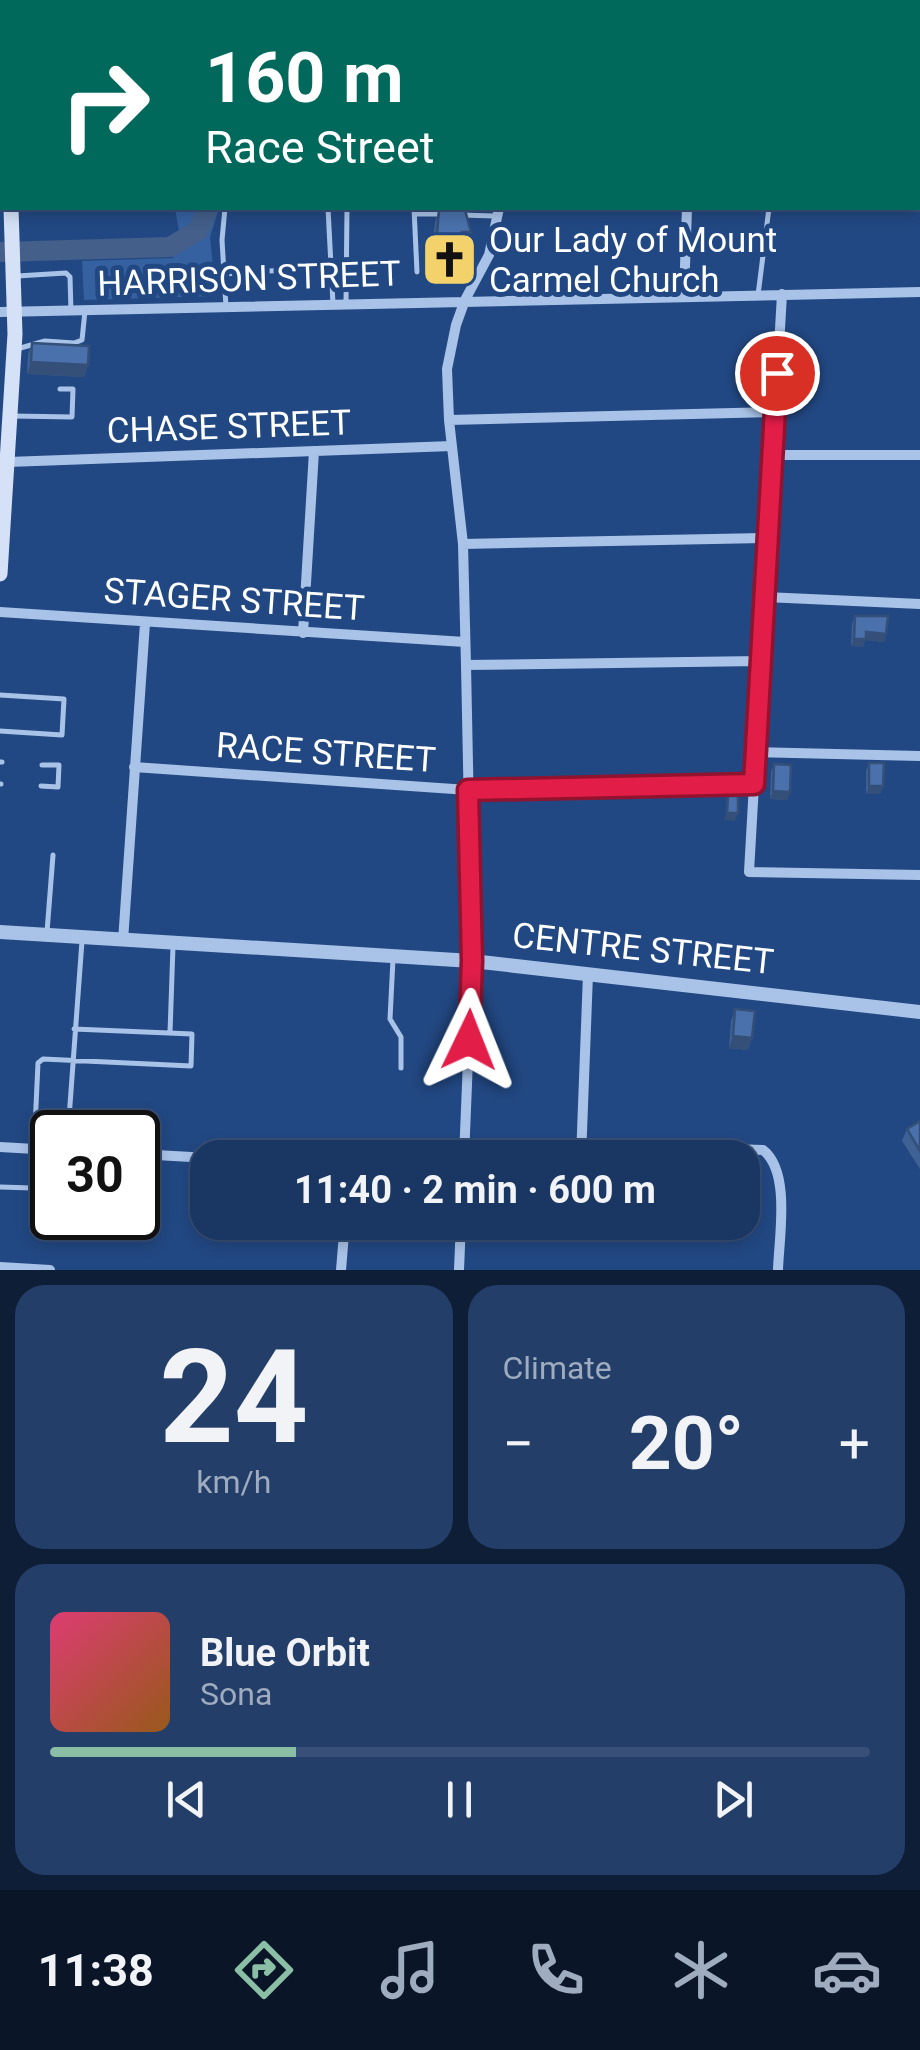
<!DOCTYPE html>
<html lang="en">
<head>
<meta charset="utf-8">
<style>
  body { margin:0; font-family:Roboto,sans-serif; background:#233e68; color:#f1f3f6; height:100vh; display:flex; flex-direction:column; font-size:38px; white-space:nowrap }
  * { box-sizing:border-box; margin:0 }
  p { font-size:32px; color:#9fabbe }
  .icon { flex:none; width:55px; height:55px; fill:none; stroke:currentColor; stroke-width:2; stroke-linecap:round; stroke-linejoin:round }
  .map { position:relative; height:1270px; overflow:hidden }
  .sheet { display:flex; flex-direction:column; gap:15px; padding:15px; background:#0e1e36; flex:1 }
  .sheet>* { flex:none }
  .top-card { position:absolute; left:0px; top:0px; width:920px; height:210px; box-shadow:0 5px 15px #0003,0 0 0 2px #385077; background:#00695c; color:#fff; overflow:hidden }
  .speed { position:absolute; left:30px; top:1110px; display:flex; gap:20px; font-size:50px; font-weight:700; text-align:center }
  .speed>* { display:grid; place-content:center; width:130px; height:130px; border-radius:50%; background:#1a3662; box-shadow:0 5px 15px #0003,0 0 0 2px #385077; line-height:1 }
  .speed .limit { border:5px solid #111; border-radius:15px; background:#fff; color:#111 }
  .pin { position:absolute; display:grid; place-items:center; width:85px; height:85px; color:#fff; margin:-42px; border:5px solid #fff; border-radius:50%; box-shadow:0 2px 10px #0007 }
  .me { position:absolute; width:110px; margin:-55px; rotate:2deg; stroke-linejoin:round; filter:drop-shadow(0 0 8px #0008) }
  .turn { display:flex; align-items:center; gap:35px; height:210px; padding:0 40px; font-size:45px }
  .turn .icon { width:130px; height:130px; stroke-width:2.5 }
  .turn b { display:block; font-size:70px; line-height:85px }
  .big { font-size:75px; font-weight:700; line-height:1.1 }
  .sheet .tile { flex:1; display:flex; flex-direction:column; justify-content:center; gap:15px; min-width:0; padding:0 35px; border-radius:30px; background:#233e68 }
  .sheet .dial { align-items:center; gap:0 }
  .dial b { font-size:130px; line-height:1 }
  .song { display:flex; align-items:center; gap:30px }
  .cover { width:120px; height:120px; border-radius:15px; background:linear-gradient(135deg,hsl(340 70% 55%),hsl(30 70% 35%)) }
  .played { height:10px; border-radius:5px; background:linear-gradient(90deg,#8abfa5 30%,#385077 30%) }
  .keys { display:flex; justify-content:space-around; direction:ltr }
  .heat { display:flex; justify-content:space-between; align-items:center; font-size:55px; direction:ltr }
  .sheet .tiles { flex:1; display:grid; gap:15px; grid-template-columns:1fr 1fr }
  .tile:last-child { grid-column:span 2 }
  .trip { position:absolute; left:190px; top:1140px; width:570px; height:100px; border-radius:30px; background:#1a3662; box-shadow:0 5px 15px #0003,0 0 0 2px #385077; font-weight:700; line-height:100px; text-align:center }
  .menu { display:flex; height:160px; justify-content:space-around; align-items:center; background:#0a1627; color:#9fabbe }
  .menu .icon { width:70px; height:70px }
  .menu .current { color:#8abfa5 }
  .menu b { font-size:45px; color:#f1f3f6 }
  .map>svg:first-child { display:block }
</style>
</head>
<body>
<div class="map">
<svg width="920" height="1270" viewBox="0 0 920 1270">
  <rect width="100%" height="100%" fill="#224883"/>
  <!-- green -->
  <path fill="#3661a0" d="M175,208H219L210,237L216,296L84,300L82,261L173,258L179,231Z"/>
  <g fill="none" stroke-linecap="round" stroke-linejoin="round">
    <!-- river -->
    <path stroke="#435f8a" stroke-width="20" d="M350,2V0
      M0,252L170,247L199,230L208,208"/>
    <!-- service -->
    <path stroke="#a9c3e8" stroke-width="5" d="M918,24H920
      M0,199H2
      M225,208L222,240L226,307
      M328,208L333,304
      M414,208L417,272
      M416,214H445
      M461,215L495,216
      M224,274L331,267
      M17,276L66,273L70,277L71,311
      M758,295L769,208
      M346,303L347,208
      M17,349L45,341L74,343L82,340L85,311
      M13,416L72,417L73,389H60
      M0,695L64,699L62,735L0,731
      M0,762H2
      M0,784H1
      M41,786L58,787L59,765H42
      M47,932L53,855
      M393,959L390,1019L401,1037V1068
      M170,1033L173,946
      M68,1132L82,941
      M34,1149L38,1063L43,1059L191,1066L192,1034L74,1029
      M0,1187L32,1188L39,1184L41,1152"/>
    <!-- minor -->
    <path stroke="#a9c3e8" stroke-width="10" d="M175,0V2
      M501,2L502,0
      M694,2V0
      M0,59H2
      M782,294L749,872L920,875
      M684,295L687,208
      M0,312L920,292
      M449,420L774,412
      M772,455H920
      M8,462L452,446
      M463,544L768,538
      M765,597L920,604
      M0,612L465,642
      M303,633L314,451
      M466,665L760,661
      M756,752L920,756
      M134,767L468,790L754,783
      M123,941L145,623
      M581,1144L763,1150C791,1172 779,1237 778,1270
      M0,1147L52,1150
      M138,1154L209,1158
      M464,1158L472,961L466,665L463,544L449,420L447,369L456,325L465,300L489,255L499,208
      M581,1158L588,974
      M577,1224V1222
      M0,1267L50,1270
      M341,1270L345,1222
      M459,1270L461,1222"/>
    <!-- tertiary -->
    <path stroke="#a9c3e8" stroke-width="14" d="M0,932L472,961L920,1012"/>
    <!-- secondary -->
    <path stroke="#d4e1f7" stroke-width="15" d="M3,0V2
      M0,574L15,334L11,208"/>
  </g>
  <!-- wall -->
  <path fill="#406193" d="M439,210L471,232L466,243L463,244L464,263L460,274L451,280L442,275L441,245L432,246L435,222Z
    M32,343L88,365L84,377L27,374L28,354Z
    M855,616L886,634L884,642L865,640L863,647L851,646L852,624Z
    M869,763L883,786L880,794H866V771Z
    M774,764L790,792L787,800L770,799L771,772Z
    M735,1009L752,1038L748,1050L729,1048L731,1021Z
    M920,1121V1169L902,1141L907,1129Z"/>
  <!-- shaded-wall -->
  <path fill="#344f78" d="M462,232H471L466,243L458,244Z
    M437,234H445L441,245L432,246Z
    M464,263L460,274L451,280L455,268Z
    M31,362L88,365L84,377L27,374Z
    M866,632L886,634L884,642L865,640L863,647L851,646L854,639Z
    M869,786H883L880,794H866Z
    M773,791L790,792L787,800L770,799Z
    M727,813H738L735,821L724,820Z
    M733,1036L752,1038L748,1050L729,1048Z"/>
  <!-- building -->
  <path fill="#4a71ab" stroke="#344f78" stroke-width="2.5" d="M439,210H465L471,232H462L464,263L455,268L447,264L445,234H437Z
    M32,343L89,346L88,365L31,362Z
    M855,616H888L886,634L866,632V639H854Z
    M869,763H884L883,786H869Z
    M774,764L791,765L790,792L773,791Z
    M728,796H738V813H727Z
    M735,1009L755,1011L752,1038L733,1036Z
    M920,1121V1151L907,1129Z"/>
  <g fill="none" stroke-linecap="round" stroke-linejoin="round">
    <defs>
      <path id="route" d="M469,1040L472,961L468,790L754,784L777,373"/>
    </defs>
    <!-- route casing -->
    <use href="#route" stroke="#92132f" stroke-width="25"/>
    <!-- route -->
    <use href="#route" stroke="#e11d48" stroke-width="18"/>
  </g>
  <!-- icons -->
  <defs>
    <symbol id="church-square" viewBox="-11 -11 22 22"><rect x="-9" y="-9" width="18" height="18" rx="4" fill="#f4d26b" stroke="#224883"/><path d="M-1.2-6h2.4v3.5h3.3v2.4h-3.3V6h-2.4V-.1h-3.3v-2.4h3.3Z" fill="#111"/></symbol>
  </defs>
  <g fill-rule="evenodd">
    <use href="#church-square" x="418" y="228" width="63" height="63"/>
  </g>
  <g text-anchor="middle" dominant-baseline="central" stroke-width="10" stroke-linejoin="round" paint-order="stroke">
    <!-- poi labels -->
    <g font-size="35" fill="#fff" stroke="#224883" text-anchor="start">
      <text x="489" y="240">Our Lady of Mount<tspan x="489" dy="40">Carmel Church</tspan></text>
    </g>
    <!-- street labels -->
    <g font-size="35" fill="#fff" stroke="#224883">
      <text transform="translate(249 279) rotate(-2)">HARRISON STREET</text>
      <text transform="translate(229 427) rotate(-2)">CHASE STREET</text>
      <text transform="translate(234 600) rotate(4)">STAGER STREET</text>
      <text transform="translate(326 753) rotate(4)">RACE STREET</text>
      <text transform="translate(643 949) rotate(6)">CENTRE STREET</text>
    </g>
  </g>
</svg>
<div class="speed"><div class="limit">30</div></div>
<div class="pin" style="left:777px;top:373px;background:#d93025"><svg class="icon" aria-label="arrive" viewBox="0 0 24 24"><path d="M6 21V4h12l-3 4 3 4H6"/></svg></div>
<svg class="me" style="left:469px;top:1040px" viewBox="-20 -20 40 40"><path d="M0-17L14 15 0 8-14 15z" fill="#e11d48" stroke="#fff" stroke-width="4"/></svg>
<div class="trip">11:40 · 2 min · 600 m</div>
<div class="top-card">
<div class="turn"><svg class="icon" aria-label="right" viewBox="0 0 24 24"><path d="M7 20v-9h11M14 6l5 5-5 5"/></svg><div><b>160 m</b>Race Street</div></div>
</div>
</div>
<section class="sheet">
<div class="tiles">
<div class="tile dial"><b>24</b><p>km/h</p></div>
<div class="tile"><p>Climate</p>
<div class="heat"><a>−</a><b class="big">20°</b><a>+</a></div>
</div>
<div class="tile">
<div class="song"><i class="cover"></i><div><b>Blue Orbit</b><p>Sona</p></div></div>
<div class="played"></div>
<div class="keys"><svg class="icon" aria-label="previous" viewBox="0 0 24 24"><path d="M18 5L8 12l10 7zM5 5v14"/></svg><svg class="icon" aria-label="pause" viewBox="0 0 24 24"><path d="M8 5v14M16 5v14"/></svg><svg class="icon" aria-label="next" viewBox="0 0 24 24"><path d="M6 5l10 7-10 7zM19 5v14"/></svg></div>
</div>
</div>
</section>
<nav class="menu">
<b>11:38</b>
<svg class="icon current" aria-label="directions" viewBox="0 0 24 24"><path d="M12 3l9 9-9 9-9-9zM9 14v-3h6M13 9l2 2-2 2"/></svg>
<svg class="icon" aria-label="music" viewBox="0 0 24 24"><path d="M9 18V5l10-2v13"/><circle cx="6" cy="18" r="3"/><circle cx="16" cy="16" r="3"/></svg>
<svg class="icon" aria-label="phone" viewBox="0 0 24 24"><path d="M5 4h4l2 5-3 2q2 4 5 5l2-3 5 2v4C11 20 4 13 5 4z"/></svg>
<svg class="icon" aria-label="climate" viewBox="0 0 24 24"><path d="M12 3v18M4 7l16 10M4 17L20 7"/></svg>
<svg class="icon" aria-label="car" viewBox="0 0 24 24"><path d="M5 17H2v-5l4-1 3-4h7l3 4 3 1v5h-3M9 17h6M6 11h13"/><circle cx="7" cy="17" r="2"/><circle cx="17" cy="17" r="2"/></svg>
</nav>
</body>
</html>
